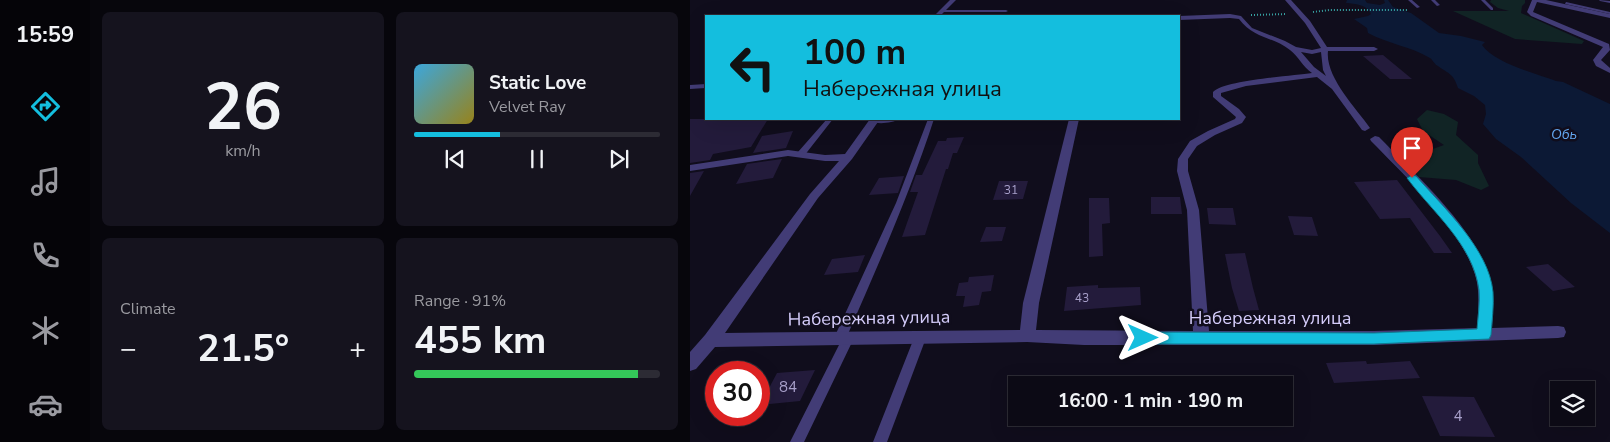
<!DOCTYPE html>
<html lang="en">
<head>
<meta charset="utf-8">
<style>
  body { margin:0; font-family:"Nunito Sans",sans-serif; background:#15131e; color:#f1f3f6; height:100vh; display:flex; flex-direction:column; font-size:19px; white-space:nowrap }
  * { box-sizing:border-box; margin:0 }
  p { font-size:16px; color:#9a9aa0 }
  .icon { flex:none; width:28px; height:28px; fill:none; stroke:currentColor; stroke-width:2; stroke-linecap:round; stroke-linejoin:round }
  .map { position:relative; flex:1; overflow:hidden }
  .sheet { display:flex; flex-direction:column; gap:12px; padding:12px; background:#07060c; width:600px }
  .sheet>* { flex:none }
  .top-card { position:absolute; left:15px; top:15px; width:475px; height:105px; border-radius:0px; box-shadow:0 5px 20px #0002,0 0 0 1px #2c2b34; background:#14bede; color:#111; overflow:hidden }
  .controls { position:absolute; left:860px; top:381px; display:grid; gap:10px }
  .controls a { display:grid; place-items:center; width:45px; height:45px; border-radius:0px; background:#0c0a15; box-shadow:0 5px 20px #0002,0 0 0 1px #2c2b34; font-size:25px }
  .speed { position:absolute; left:15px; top:361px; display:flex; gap:10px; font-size:25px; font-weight:700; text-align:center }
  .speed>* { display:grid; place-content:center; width:65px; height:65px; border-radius:50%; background:#0c0a15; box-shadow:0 5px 20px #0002,0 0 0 1px #2c2b34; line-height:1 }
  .speed .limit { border:8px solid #d22; background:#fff; color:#111 }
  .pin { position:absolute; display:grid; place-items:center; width:42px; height:42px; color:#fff; margin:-51px -21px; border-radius:50% 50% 50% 0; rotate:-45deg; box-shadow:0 0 5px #0007 }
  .pin .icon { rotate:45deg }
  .me { position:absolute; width:55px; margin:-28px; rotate:90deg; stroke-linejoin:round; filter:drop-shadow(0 0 4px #0008) }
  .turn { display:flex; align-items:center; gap:18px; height:105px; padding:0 15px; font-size:22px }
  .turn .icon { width:65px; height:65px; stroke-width:2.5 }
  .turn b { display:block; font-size:35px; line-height:42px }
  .big { font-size:38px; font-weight:700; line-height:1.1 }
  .sheet .widget { flex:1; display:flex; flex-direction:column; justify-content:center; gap:8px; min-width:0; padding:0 18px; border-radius:8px; background:#15131e }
  .sheet .dial { align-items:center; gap:0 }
  .dial b { font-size:65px; line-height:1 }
  .song { display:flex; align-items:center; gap:15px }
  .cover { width:60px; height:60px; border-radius:8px; background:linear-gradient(135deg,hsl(200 70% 55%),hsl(50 70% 35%)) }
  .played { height:5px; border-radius:2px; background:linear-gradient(90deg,#14bede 35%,#2c2b34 35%) }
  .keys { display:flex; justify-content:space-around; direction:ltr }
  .heat { display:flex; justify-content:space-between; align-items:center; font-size:28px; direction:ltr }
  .charge { height:8px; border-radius:4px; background:linear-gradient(90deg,#34c759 91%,#2c2b34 0) }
  .sheet .tiles { flex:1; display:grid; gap:12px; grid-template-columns:repeat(2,1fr) }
  .trip { position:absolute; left:318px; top:376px; width:285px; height:50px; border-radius:0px; background:#0c0a15; box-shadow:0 5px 20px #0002,0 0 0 1px #2c2b34; font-weight:700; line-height:50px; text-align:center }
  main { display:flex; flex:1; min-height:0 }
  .tab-bar { display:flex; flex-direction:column; width:90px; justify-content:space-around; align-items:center; background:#050408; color:#9a9aa0 }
  .tab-bar .icon { width:35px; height:35px }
  .tab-bar .on { color:#14bede }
  .tab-bar b { font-size:22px; color:#f1f3f6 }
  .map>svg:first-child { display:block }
</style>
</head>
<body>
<main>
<nav class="tab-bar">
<b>15:59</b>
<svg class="icon on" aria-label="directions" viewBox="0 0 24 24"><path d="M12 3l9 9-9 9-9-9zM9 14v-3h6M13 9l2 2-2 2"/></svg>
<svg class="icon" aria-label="music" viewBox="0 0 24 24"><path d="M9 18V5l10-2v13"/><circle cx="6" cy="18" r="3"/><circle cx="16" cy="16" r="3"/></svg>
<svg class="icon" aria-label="phone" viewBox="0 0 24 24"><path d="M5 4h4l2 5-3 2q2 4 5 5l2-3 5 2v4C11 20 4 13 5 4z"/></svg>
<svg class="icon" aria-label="climate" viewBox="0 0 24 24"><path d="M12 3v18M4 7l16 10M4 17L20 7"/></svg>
<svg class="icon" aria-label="car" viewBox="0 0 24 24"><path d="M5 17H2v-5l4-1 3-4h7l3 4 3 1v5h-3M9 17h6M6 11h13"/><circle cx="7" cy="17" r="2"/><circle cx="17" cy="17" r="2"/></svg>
</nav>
<section class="sheet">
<div class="tiles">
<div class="widget dial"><b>26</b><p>km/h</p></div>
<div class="widget">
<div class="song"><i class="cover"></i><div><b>Static Love</b><p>Velvet Ray</p></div></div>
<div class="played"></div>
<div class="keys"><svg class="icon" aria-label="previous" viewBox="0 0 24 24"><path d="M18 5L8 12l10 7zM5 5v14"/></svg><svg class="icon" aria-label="pause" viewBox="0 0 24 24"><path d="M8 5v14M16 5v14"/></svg><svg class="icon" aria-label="next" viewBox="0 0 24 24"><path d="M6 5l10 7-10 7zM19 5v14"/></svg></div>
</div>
<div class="widget"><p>Climate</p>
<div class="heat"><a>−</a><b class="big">21.5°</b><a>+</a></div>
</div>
<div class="widget"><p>Range · 91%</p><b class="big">455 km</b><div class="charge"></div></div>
</div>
</section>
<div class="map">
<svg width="920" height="442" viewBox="0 0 920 442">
  <rect width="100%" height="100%" fill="#100d1c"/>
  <!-- green -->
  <path fill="#112425" d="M801,0H835V3L832,6L831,13L894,41L892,44L825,39L763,11H819L808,8L800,2Z
    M737,110L754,114L768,122L766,135L788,155V163L799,186L791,190L766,180L729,177L700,145L723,144L740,150L754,145L733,131L727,119Z"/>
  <!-- water -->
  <path fill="#0c1935" d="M657,0H675L677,3L690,5L695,3L694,0H698L703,7L721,13L749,33L771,36L795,42L792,45C804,63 845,73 866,81L873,82L920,104V233L881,203L831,157L806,139L793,124L796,114L795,105L784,96L768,88C763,73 759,74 748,66C744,64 743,60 740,58C720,46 698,44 678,33L677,28L664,19L678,16L681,14C677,4 665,4 656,3Z"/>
  <!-- building -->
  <path fill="#231b3b" d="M693,55L722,79H700L673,56Z
    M0,119H78L61,147L23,154L20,160L0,163Z
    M103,131L96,148L63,153L72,136Z
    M274,137L267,153H263L258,169H256L235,235L212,237L228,192H220L226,175H232L248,141H256L257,138Z
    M92,159L83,178L46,184L57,164Z
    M14,171L0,196V173Z
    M214,176L208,193L179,195L189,178Z
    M707,180L750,236L762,253H744L720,218L690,219L664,182Z
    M309,181H338L333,199L303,200Z
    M461,197H490L492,214H461Z
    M399,198H419L420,223L412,224L413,256L399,257Z
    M517,208H543L546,225L519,224Z
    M598,216L622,217L628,236L604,235Z
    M296,227H316L312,241L290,242Z
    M555,253L563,288L569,310L549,311L542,288L535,254Z
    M175,255L168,272L134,275L142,259Z
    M858,264L885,287L863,291L836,267Z
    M304,275L301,291L292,292L289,305L273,307L275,296H266L269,283L278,282L279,277Z
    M408,285V288L450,287L451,305L374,311L377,287Z
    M676,361L677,364L720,361L730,378L644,383L636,363Z
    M125,370L110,401L70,405L87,373Z
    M732,396L784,397L805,437L750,436Z"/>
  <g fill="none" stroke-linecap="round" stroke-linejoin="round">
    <!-- path -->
    <path stroke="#37a3a3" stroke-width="2" stroke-dasharray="1 2" stroke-linecap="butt" d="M623,12L639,10H717
      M561,15L597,14"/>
    <!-- lane -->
    <path fill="#423c76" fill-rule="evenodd" d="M718,0H722L730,7L727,8Z
      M741,0H745L750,5L747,6Z
      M791,0H795L803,8V10H801Z
      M909,0L920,1V3L910,1Z
      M876,2L920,12V14L875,4Z
      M252,10H316L318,11L316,12H251Z
      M16,84V88L0,89V85Z
      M137,119H143L114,156H108V152Z
      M187,119H209C203,123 187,125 181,121Z
      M238,119H244C220,193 189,263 158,334L162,335L164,338L114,442H100L150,343L146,341L144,338L206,203Z
      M230,333L234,335L236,338L197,442H183L224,338L226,335Z"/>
    <!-- street -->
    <path fill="#423c76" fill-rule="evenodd" d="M260,0H266L250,16H244Z
      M595,0H601L620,21L637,47H684L688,49L684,51H638C635,77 666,108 680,128L675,131L672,130L642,89L627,77L556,86L531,93V96L549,109L556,117L552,123L525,135L507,146L498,159V171L509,210L519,331H684L787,328C788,312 790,294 786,278C773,230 716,177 681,141L680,139L685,136L689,137C725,174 785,228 800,278C805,294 803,311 802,328L868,326L874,327L876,332L874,337L868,338L684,345H394L337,342L25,347L6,369L0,371V352L15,335L120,194L149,161H135L98,156L0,171V165L98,150L135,155L155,154L180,119H190L162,159L128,198L35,333L330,330L333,303L379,119H389L349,303L346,330L503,331L497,210L487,171L488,159L500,141L518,131L545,119L546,117L523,97V92C534,80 602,76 622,73C613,67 608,56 600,50C582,36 564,39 549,19L540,18L489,20V16L540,14L551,16L562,28L595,41L606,47L622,50L631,48L615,23ZM611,52L622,54L631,52L633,70L636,76L624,67Z
      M842,0H856L920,14V18L847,2L843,12L919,44L920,50L911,60L920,68V73L906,66L903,60L913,47L841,16L837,12Z"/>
  </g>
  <!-- route -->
  <path fill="#14bede" stroke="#0d7c90" d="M722,175L726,176C753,207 799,249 803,292C804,306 802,321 801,335L799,339L684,344H453L448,342L446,338L448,334L453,332L684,333L787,329C788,317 790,303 789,290C783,244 743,213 717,178Z"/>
  <g text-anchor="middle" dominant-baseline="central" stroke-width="5" stroke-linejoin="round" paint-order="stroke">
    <!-- number labels -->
    <g font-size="12" fill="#a8a0ca">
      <text x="321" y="190">31</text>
      <text x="392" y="298">43</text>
    </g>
    <!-- far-water labels -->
    <g font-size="14" font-style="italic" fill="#63a7f1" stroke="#100d1c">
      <text x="874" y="134">Обь</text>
    </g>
    <!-- near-number labels -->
    <g font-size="15" fill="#a8a0ca">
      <text x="98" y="387">84</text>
      <text x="768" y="416">4</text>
    </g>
    <!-- near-street labels -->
    <g font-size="18" fill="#d4ccfa" stroke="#100d1c">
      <text transform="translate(179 318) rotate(-1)">Набережная улица</text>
      <text x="580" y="318">Набережная улица</text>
    </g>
  </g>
</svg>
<div class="controls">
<a><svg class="icon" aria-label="layers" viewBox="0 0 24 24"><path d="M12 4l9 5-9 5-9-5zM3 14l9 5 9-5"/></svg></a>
</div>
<div class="speed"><div class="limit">30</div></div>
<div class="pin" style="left:722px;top:178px;background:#d93025"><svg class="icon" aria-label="arrive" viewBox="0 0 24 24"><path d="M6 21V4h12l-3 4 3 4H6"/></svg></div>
<svg class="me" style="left:453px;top:338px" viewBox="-20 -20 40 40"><path d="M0-17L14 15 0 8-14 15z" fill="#14bede" stroke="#fff" stroke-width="4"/></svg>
<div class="trip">16:00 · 1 min · 190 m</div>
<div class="top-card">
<div class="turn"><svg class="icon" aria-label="left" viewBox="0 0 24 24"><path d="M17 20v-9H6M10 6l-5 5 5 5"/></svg><div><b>100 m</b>Набережная улица</div></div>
</div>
</div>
</main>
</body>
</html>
